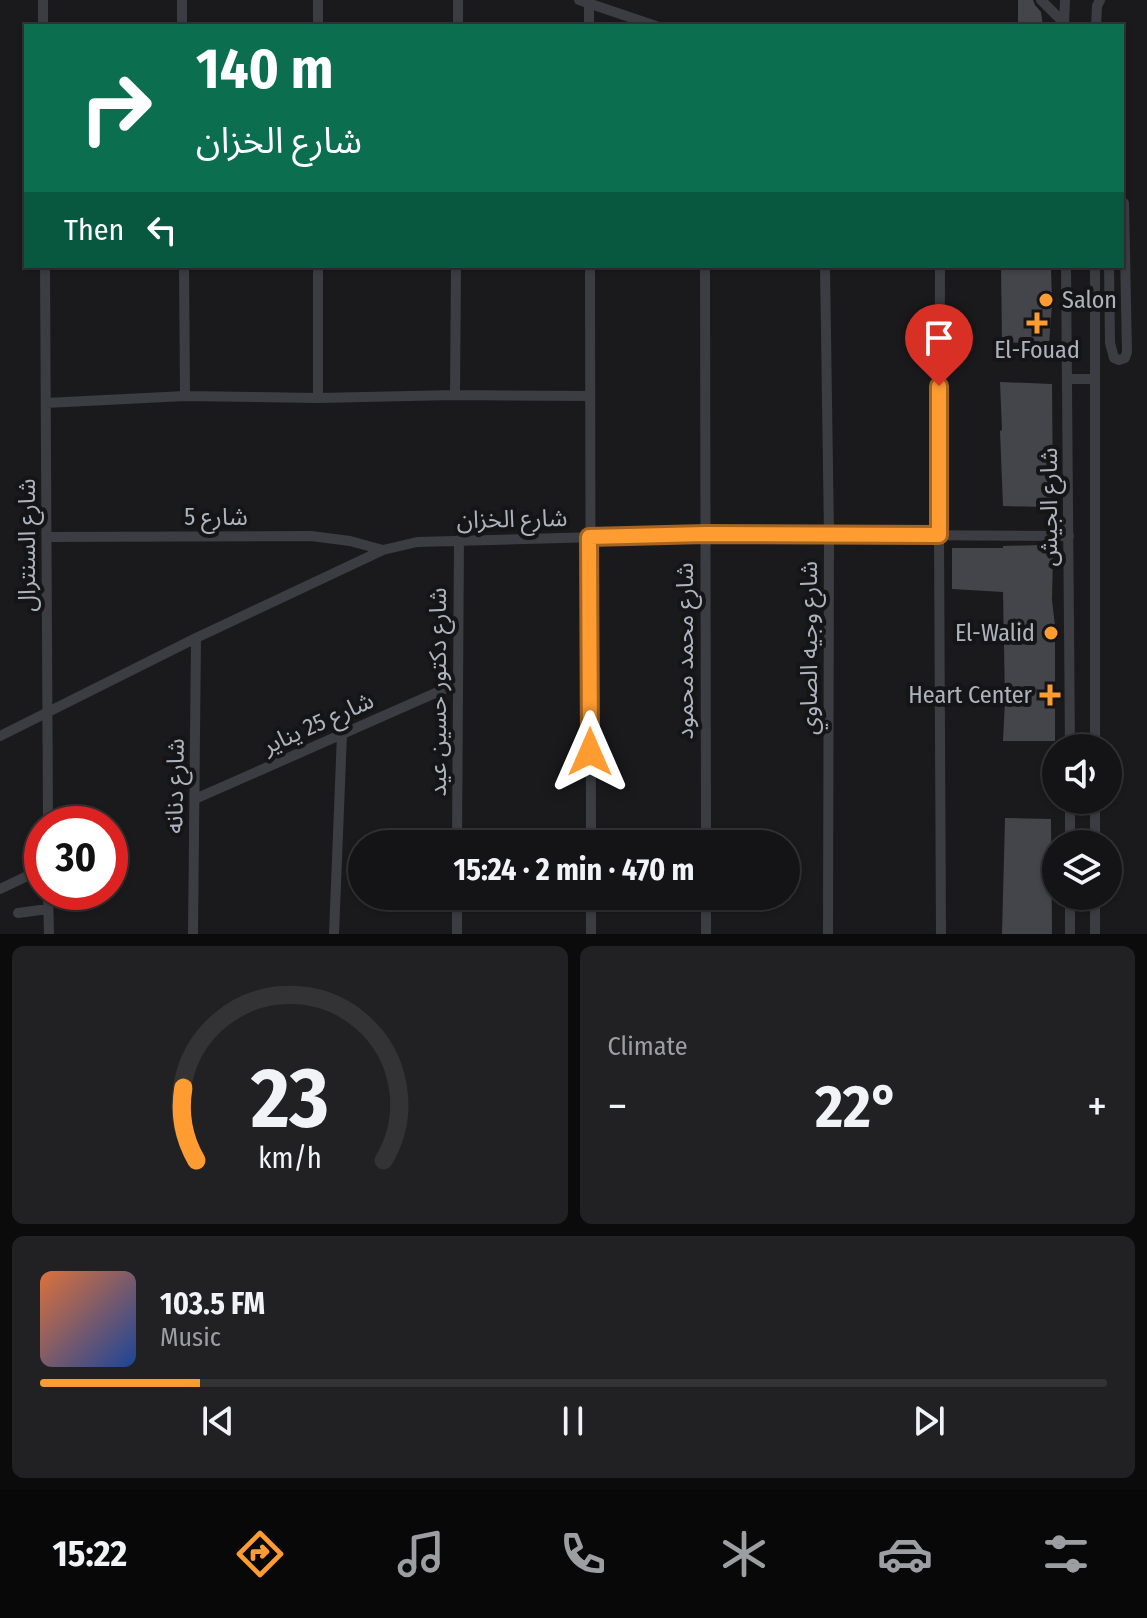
<!DOCTYPE html>
<html lang="en">
<head>
<meta charset="utf-8">
<style>
  body { margin:0; font-family:"Fira Sans Condensed","Noto Sans Arabic",sans-serif; background:#212123; color:#f1f3f6; height:100vh; display:flex; flex-direction:column; font-size:30px; white-space:nowrap }
  * { box-sizing:border-box; margin:0 }
  p { font-size:26px; color:#9d9ea1 }
  .icon { flex:none; width:44px; height:44px; fill:none; stroke:currentColor; stroke-width:2; stroke-linecap:round; stroke-linejoin:round }
  .map { position:relative; height:934px; overflow:hidden }
  .panel { display:flex; flex-direction:column; gap:12px; padding:12px; background:#0b0b0c; flex:1 }
  .panel>* { flex:none }
  .top-card { position:absolute; left:24px; top:24px; width:1100px; height:244px; border-radius:0px; box-shadow:0 2px 6px #0004,0 0 0 2px #333335; background:#0b6e4f; color:#fff; overflow:hidden }
  .tools { position:absolute; left:1042px; top:734px; display:grid; gap:16px }
  .tools a { display:grid; place-items:center; width:80px; height:80px; border-radius:50%; background:#141416; box-shadow:0 2px 6px #0004,0 0 0 2px #333335; font-size:40px }
  .speed { position:absolute; left:24px; top:806px; display:flex; gap:16px; font-size:40px; font-weight:700; text-align:center }
  .speed>* { display:grid; place-content:center; width:104px; height:104px; border-radius:50%; background:#141416; box-shadow:0 2px 6px #0004,0 0 0 2px #333335; line-height:1 }
  .speed .limit { border:12px solid #d22; background:#fff; color:#111 }
  .pin { position:absolute; display:grid; place-items:center; width:68px; height:68px; color:#fff; margin:-82px -34px; border-radius:50% 50% 50% 0; rotate:-45deg; box-shadow:0 0 8px #0007 }
  .pin .icon { rotate:45deg }
  .me { position:absolute; width:88px; margin:-44px; rotate:0deg; stroke-linejoin:round; filter:drop-shadow(0 0 6px #0008) }
  .turn { display:flex; align-items:center; gap:28px; height:168px; padding:0 40px; font-size:36px }
  .turn .icon { width:104px; height:104px; stroke-width:2.5 }
  .turn b { display:block; font-size:56px; line-height:68px }
  .then { display:flex; align-items:center; height:76px; padding:0 40px; background:#0003; gap:16px; font-size:30px }
  .big { font-size:60px; font-weight:700; line-height:1.1 }
  .panel .widget { flex:1; display:flex; flex-direction:column; justify-content:center; gap:12px; min-width:0; padding:0 28px; border-radius:12px; background:#212123 }
  .panel .dial { align-items:center; gap:0 }
  .dial svg { height:208px; overflow:visible; fill:none; stroke:#333335; stroke-width:7; stroke-linecap:round; text-anchor:middle }
  .dial text { fill:#f1f3f6; stroke:none }
  .song { display:flex; align-items:center; gap:24px }
  .cover { width:96px; height:96px; border-radius:12px; background:linear-gradient(135deg,hsl(20 70% 55%),hsl(220 70% 35%)) }
  .played { height:8px; border-radius:4px; background:linear-gradient(90deg,#fe9c31 15%,#333335 15%) }
  .keys { display:flex; justify-content:space-around; direction:ltr }
  .heat { display:flex; justify-content:space-between; align-items:center; font-size:44px; direction:ltr }
  .panel .tiles { flex:1; display:grid; gap:12px; grid-template-columns:1fr 1fr }
  .widget:last-child { grid-column:span 2 }
  .trip { position:absolute; left:348px; top:830px; width:452px; height:80px; border-radius:40px; background:#141416; box-shadow:0 2px 6px #0004,0 0 0 2px #333335; font-weight:700; line-height:80px; text-align:center }
  .tab-bar { display:flex; height:128px; justify-content:space-around; align-items:center; background:#080809; color:#9d9ea1 }
  .tab-bar .icon { width:56px; height:56px }
  .tab-bar .on { color:#fe9c31 }
  .tab-bar b { font-size:36px; color:#f1f3f6 }
  .map>svg:first-child { display:block }
</style>
</head>
<body>
<div class="map">
<svg width="1147" height="934" viewBox="0 0 1147 934">
  <rect width="100%" height="100%" fill="#1a1a1d"/>
  <!-- building -->
  <path fill="#44454a" d="M1018,0H1033L1035,5L1041,12L1043,26H1018Z
    M1001,266H1051L1052,305L1049,344L1002,342Z
    M1000,382L1052,384L1053,495L1043,507L1003,506L1000,431L1002,430Z
    M1041,545L1053,554L1052,600L1055,626V741H1003L1005,701L1003,592L952,589V548H1003V546Z
    M1005,818L1051,819L1052,934H1002Z"/>
  <g fill="none" stroke-linecap="round" stroke-linejoin="round">
    <!-- minor -->
    <path stroke="#3b3d42" stroke-width="10" d="M43,0V26
      M182,0V26
      M318,0V26
      M579,0L656,26
      M589,0V26
      M1041,0L1064,23
      M458,26V0
      M1064,26L1065,0
      M1096,26L1097,6L1100,0
      M45,266L48,824
      M184,266L185,396
      M318,266V398
      M590,266L591,844
      M705,266L706,844
      M825,266L829,535L828,934
      M940,266L939,535L941,934
      M1066,266L1070,748
      M1109,266L1110,343L1114,358L1119,360L1125,358L1127,352L1124,203
      M1068,379H1095
      M455,395L456,266
      M46,403L185,396L318,398L455,395L590,396
      M47,537L311,536L350,541L383,550
      M0,736L196,638L383,550L417,542L705,534L1069,536
      M1095,748V266
      M195,799L458,683
      M1070,800V844
      M1095,800V844
      M457,844L459,540
      M0,889L42,869
      M48,892L49,934
      M591,896V934
      M706,896V934
      M1070,896V934
      M1095,896V934
      M18,913L48,909
      M193,934L196,638
      M334,934L342,734
      M457,934V896"/>
  </g>
  <g fill="none" stroke-linecap="round" stroke-linejoin="round">
    <defs>
      <path id="route" d="M590,752L589,537L705,534L939,535V386"/>
    </defs>
    <!-- route casing -->
    <use href="#route" stroke="#a56520" stroke-width="20"/>
    <!-- route -->
    <use href="#route" stroke="#fe9c31" stroke-width="14"/>
  </g>
  <!-- markers -->
  <g fill="#fe9c31" stroke="#151518" stroke-width="3">
    <circle cx="1046" cy="300" r="8"/>
    <path d="M1033 311h8v8h8v8h-8v8h-8v-8h-8v-8h8z"/>
    <circle cx="1051" cy="633" r="8"/>
    <path d="M1046 683h8v8h8v8h-8v8h-8v-8h-8v-8h8z"/>
  </g>
  <g text-anchor="middle" dominant-baseline="central" stroke-width="8" stroke-linejoin="round" paint-order="stroke">
    <!-- poi labels -->
    <g font-size="24" fill="#acb3bd" stroke="#151518" text-anchor="end">
      <text x="1062" y="300" text-anchor="start">Salon</text>
      <text x="1037" y="350" text-anchor="middle">El-Fouad</text>
      <text x="1035" y="633">El-Walid</text>
      <text x="1032" y="695">Heart Center</text>
    </g>
    <!-- street labels -->
    <g font-size="24" fill="#acb3bd" stroke="#151518">
      <text transform="translate(1049 507) rotate(-90)">شارع الجيش</text>
      <text x="216" y="517">شارع 5</text>
      <text transform="translate(512 519) rotate(-1)">شارع الخزان</text>
      <text transform="translate(27 545) rotate(-90)">شارع السنترال</text>
      <text transform="translate(809 648) rotate(-90)">شارع وجيه الصاوي</text>
      <text transform="translate(685 651) rotate(-90)">شارع محمد محمود</text>
      <text transform="translate(438 692) rotate(-90)">شارع دكتور حسين عيد</text>
      <text transform="translate(318 723) rotate(-24)">شارع 25 يناير</text>
      <text transform="translate(175 786) rotate(-89)">شارع دنانه</text>
    </g>
  </g>
</svg>
<div class="tools">
<a><svg class="icon" aria-label="sound" viewBox="0 0 24 24"><path d="M4 9h4l5-4v14l-5-4H4zM17 9q2 3 0 6"/></svg></a>
<a><svg class="icon" aria-label="layers" viewBox="0 0 24 24"><path d="M12 4l9 5-9 5-9-5zM3 14l9 5 9-5"/></svg></a>
</div>
<div class="speed"><div class="limit">30</div></div>
<div class="pin" style="left:939px;top:386px;background:#d93025"><svg class="icon" aria-label="arrive" viewBox="0 0 24 24"><path d="M6 21V4h12l-3 4 3 4H6"/></svg></div>
<svg class="me" style="left:590px;top:752px" viewBox="-20 -20 40 40"><path d="M0-17L14 15 0 8-14 15z" fill="#fe9c31" stroke="#fff" stroke-width="4"/></svg>
<div class="trip">15:24 · 2 min · 470 m</div>
<div class="top-card">
<div class="turn"><svg class="icon" aria-label="right" viewBox="0 0 24 24"><path d="M7 20v-9h11M14 6l5 5-5 5"/></svg><div><b>140 m</b>شارع الخزان</div></div>
<div class="then">Then<svg class="icon" aria-label="left" viewBox="0 0 24 24"><path d="M17 20v-9H6M10 6l-5 5 5 5"/></svg></div>
</div>
</div>
<section class="panel">
<div class="tiles">
<div class="widget dial"><svg viewBox="0 0 100 80">
<path d="M14 69A42 42 0 1 1 86 69"/>
<path d="M14 69A42 42 0 0 1 9 41" stroke="#fe9c31"/>
<text x="50" y="56" font-size="32" font-weight="700">23</text>
<text x="50" y="72" font-size="11">km/h</text>
</svg></div>
<div class="widget"><p>Climate</p>
<div class="heat"><a>−</a><b class="big">22°</b><a>+</a></div>
</div>
<div class="widget">
<div class="song"><i class="cover"></i><div><b>103.5 FM</b><p>Music</p></div></div>
<div class="played"></div>
<div class="keys"><svg class="icon" aria-label="previous" viewBox="0 0 24 24"><path d="M18 5L8 12l10 7zM5 5v14"/></svg><svg class="icon" aria-label="pause" viewBox="0 0 24 24"><path d="M8 5v14M16 5v14"/></svg><svg class="icon" aria-label="next" viewBox="0 0 24 24"><path d="M6 5l10 7-10 7zM19 5v14"/></svg></div>
</div>
</div>
</section>
<nav class="tab-bar">
<b>15:22</b>
<svg class="icon on" aria-label="directions" viewBox="0 0 24 24"><path d="M12 3l9 9-9 9-9-9zM9 14v-3h6M13 9l2 2-2 2"/></svg>
<svg class="icon" aria-label="music" viewBox="0 0 24 24"><path d="M9 18V5l10-2v13"/><circle cx="6" cy="18" r="3"/><circle cx="16" cy="16" r="3"/></svg>
<svg class="icon" aria-label="phone" viewBox="0 0 24 24"><path d="M5 4h4l2 5-3 2q2 4 5 5l2-3 5 2v4C11 20 4 13 5 4z"/></svg>
<svg class="icon" aria-label="climate" viewBox="0 0 24 24"><path d="M12 3v18M4 7l16 10M4 17L20 7"/></svg>
<svg class="icon" aria-label="car" viewBox="0 0 24 24"><path d="M5 17H2v-5l4-1 3-4h7l3 4 3 1v5h-3M9 17h6M6 11h13"/><circle cx="7" cy="17" r="2"/><circle cx="17" cy="17" r="2"/></svg>
<svg class="icon" aria-label="filters" viewBox="0 0 24 24"><path d="M4 7h16M4 17h16"/><circle cx="9" cy="7" r="2"/><circle cx="15" cy="17" r="2"/></svg>
</nav>
</body>
</html>
